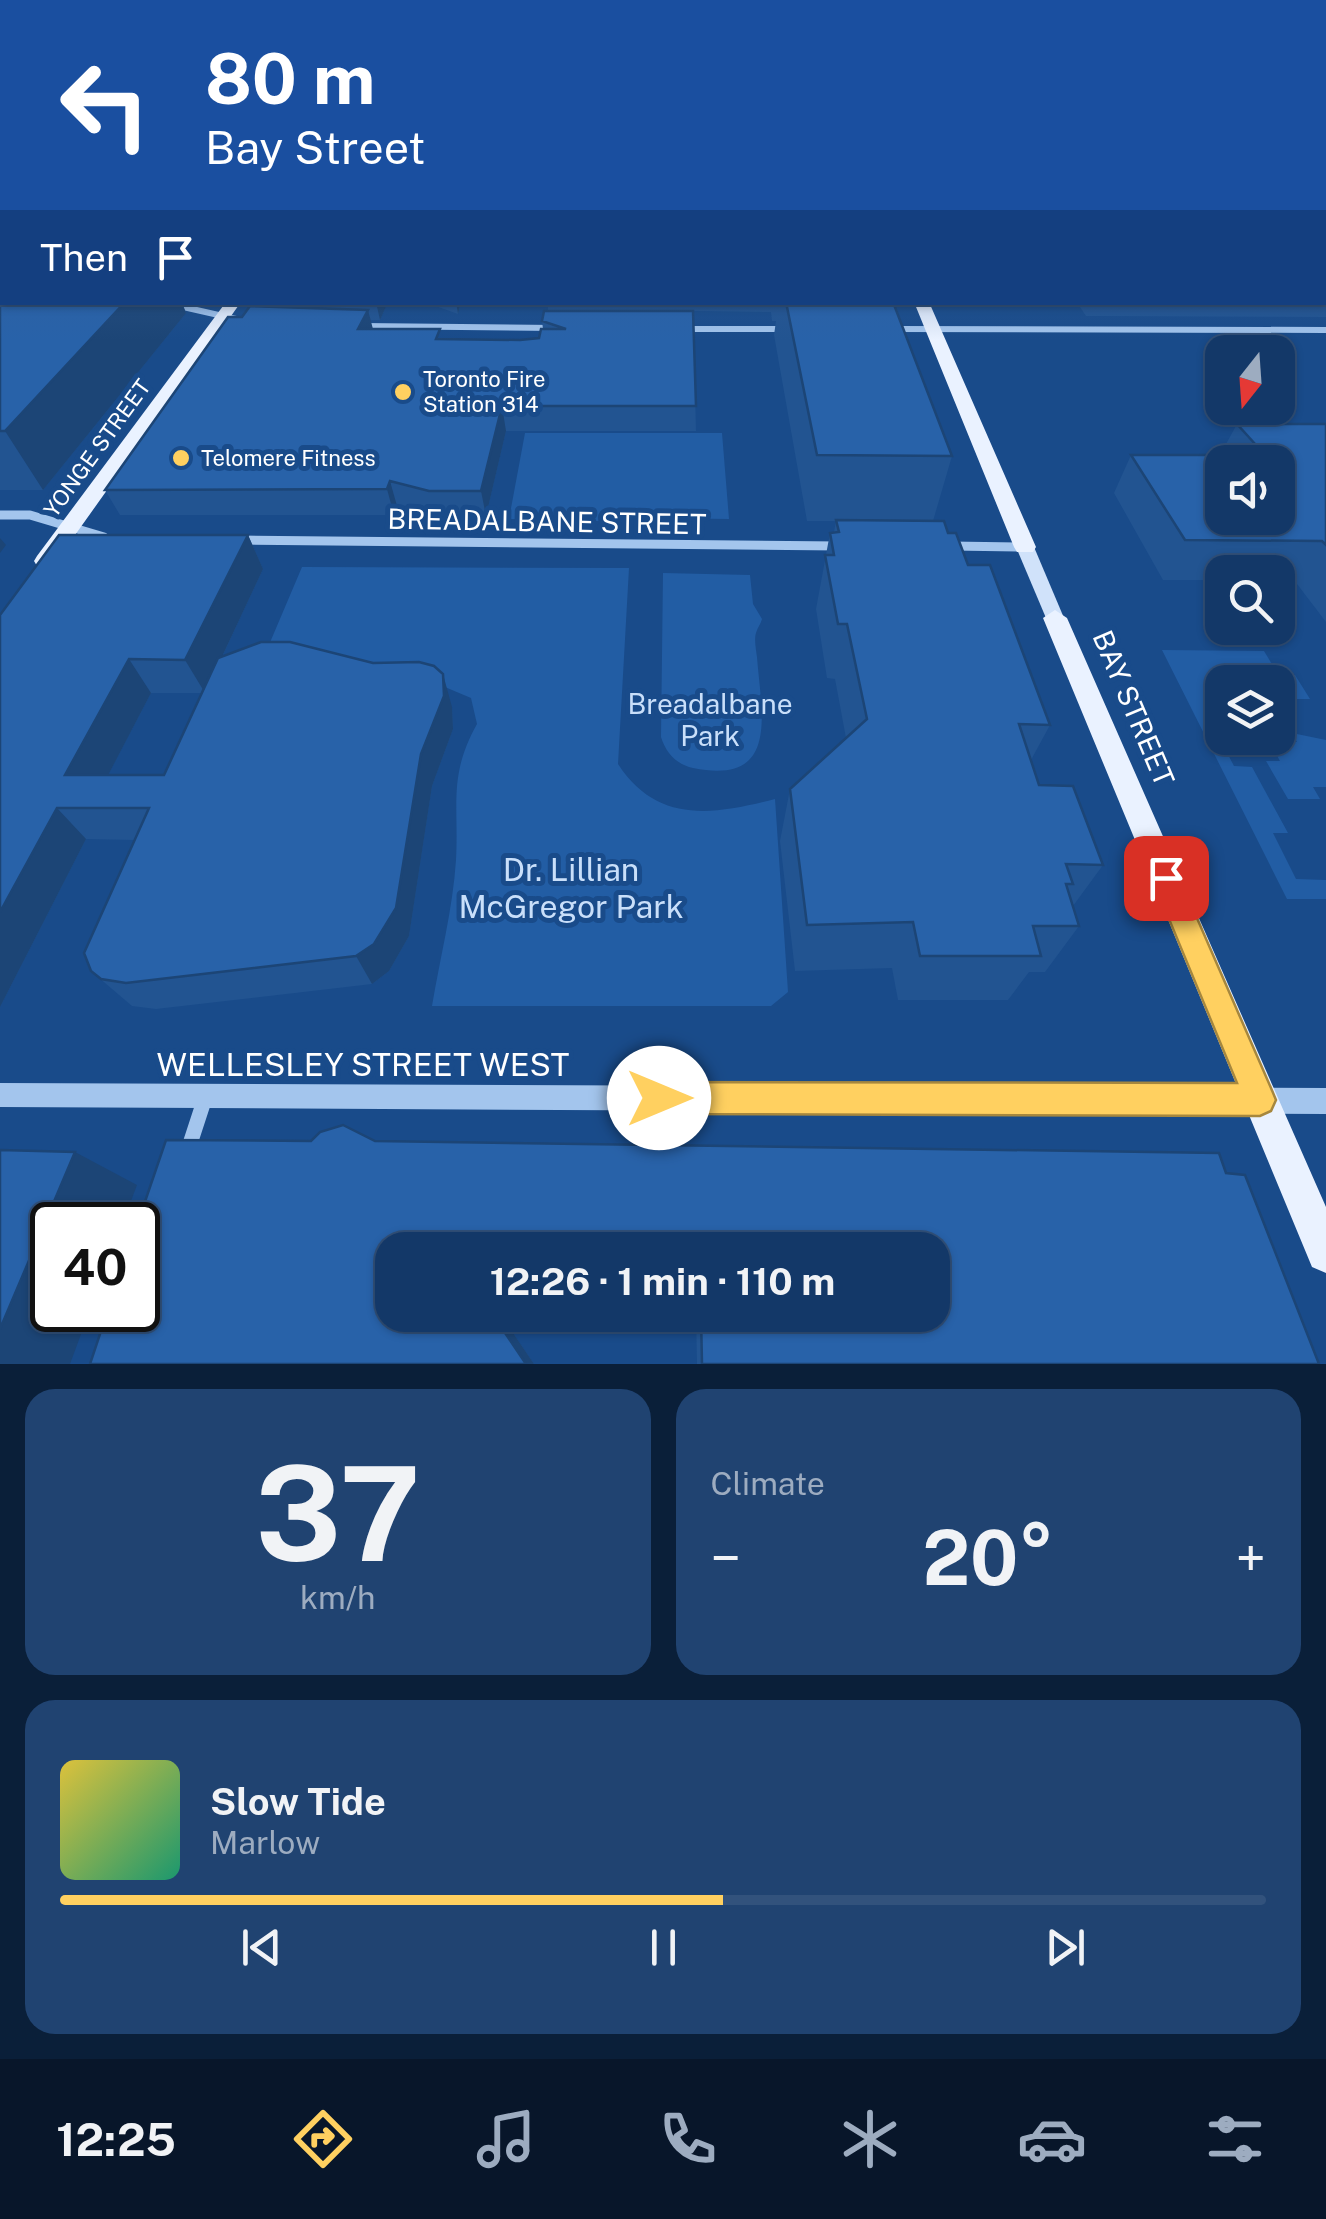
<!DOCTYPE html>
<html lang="en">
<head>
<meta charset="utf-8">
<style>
  body { margin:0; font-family:"Public Sans",sans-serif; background:#204371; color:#f1f3f6; height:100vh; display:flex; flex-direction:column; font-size:38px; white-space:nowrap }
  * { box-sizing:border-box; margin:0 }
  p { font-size:32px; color:#9dacc0 }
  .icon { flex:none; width:55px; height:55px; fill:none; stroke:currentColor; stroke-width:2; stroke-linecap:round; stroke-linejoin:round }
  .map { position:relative; height:1364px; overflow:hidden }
  .sheet { display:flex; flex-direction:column; gap:25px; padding:25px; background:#0a1f39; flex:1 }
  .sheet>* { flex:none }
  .banner { position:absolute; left:0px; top:0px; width:1328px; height:305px; box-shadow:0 2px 8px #0004,0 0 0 2px #32527c; background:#1a4fa0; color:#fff; overflow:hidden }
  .needle { width:65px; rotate:197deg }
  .fabs { position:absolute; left:1205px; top:335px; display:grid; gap:20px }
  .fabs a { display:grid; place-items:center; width:90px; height:90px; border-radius:20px; background:#133868; box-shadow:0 2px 8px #0004,0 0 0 2px #32527c; font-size:50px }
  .speed { position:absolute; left:30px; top:1202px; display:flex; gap:20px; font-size:50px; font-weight:700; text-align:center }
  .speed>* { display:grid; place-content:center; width:130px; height:130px; border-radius:50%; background:#133868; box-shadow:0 2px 8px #0004,0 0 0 2px #32527c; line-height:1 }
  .speed .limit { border:5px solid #111; border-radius:15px; background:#fff; color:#111 }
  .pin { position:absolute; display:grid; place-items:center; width:85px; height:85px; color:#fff; margin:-42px; border-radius:20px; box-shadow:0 5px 15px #0006 }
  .me { position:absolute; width:110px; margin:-55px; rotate:90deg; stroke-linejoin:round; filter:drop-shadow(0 0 8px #0008) }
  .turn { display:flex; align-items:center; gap:35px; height:210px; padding:0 40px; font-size:45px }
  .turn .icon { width:130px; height:130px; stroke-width:2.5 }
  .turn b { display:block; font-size:70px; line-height:85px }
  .then { display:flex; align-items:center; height:95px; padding:0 40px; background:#0003; gap:20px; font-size:38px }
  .big { font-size:75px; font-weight:700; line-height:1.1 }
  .sheet .widget { flex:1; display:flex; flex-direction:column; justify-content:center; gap:15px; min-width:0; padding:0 35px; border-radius:30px; background:#204371 }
  .sheet .dial { align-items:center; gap:0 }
  .dial b { font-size:130px; line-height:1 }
  .song { display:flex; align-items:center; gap:30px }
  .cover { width:120px; height:120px; border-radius:15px; background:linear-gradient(135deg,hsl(50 70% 55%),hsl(160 70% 35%)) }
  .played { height:10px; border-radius:5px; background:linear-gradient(90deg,#ffd060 55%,#32527c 55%) }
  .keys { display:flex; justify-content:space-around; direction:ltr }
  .heat { display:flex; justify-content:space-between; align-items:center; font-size:55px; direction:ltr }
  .sheet .tiles { flex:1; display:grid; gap:25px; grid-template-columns:1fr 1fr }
  .widget:last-child { grid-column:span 2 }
  .trip { position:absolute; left:375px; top:1232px; width:575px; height:100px; border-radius:30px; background:#133868; box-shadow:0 2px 8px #0004,0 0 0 2px #32527c; font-weight:700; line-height:100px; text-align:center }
  .menu { display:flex; height:160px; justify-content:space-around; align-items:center; background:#08162a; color:#9dacc0 }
  .menu .icon { width:70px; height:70px }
  .menu .active { color:#ffd060 }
  .menu b { font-size:45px; color:#f1f3f6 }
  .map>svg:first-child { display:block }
</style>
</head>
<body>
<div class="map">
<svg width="1326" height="1364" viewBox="0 0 1326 1364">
  <rect width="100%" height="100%" fill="#194b8a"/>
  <!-- green -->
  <path fill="#225da4" d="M525,433H722L729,519L660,518L646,522L509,519Z
    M302,567L629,568L618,764C657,824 713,815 775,799L788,992L771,1006H432C440,958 453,908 456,860C459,804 448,776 477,724L471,698L433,682L260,666Z
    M663,573L750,575L753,604L762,619C761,624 757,628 756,633C754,639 756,650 757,657C761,712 781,786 693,768C676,764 666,753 661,737Z
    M1162,650L1264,651L1278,674L1295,675L1310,699H1292L1278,682L1204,680L1217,705L1222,706V738H1230L1235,746L1224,747L1234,766L1252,767L1288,833H1273L1296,879L1326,880V899H1287Z
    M1292,733L1326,740V787H1313L1320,799H1288L1266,761H1280L1270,743L1297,742Z"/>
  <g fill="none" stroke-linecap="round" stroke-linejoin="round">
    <!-- minor-far2 -->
    <path stroke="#a3c5ed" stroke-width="6" d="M170,304L245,321
      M362,326L555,328
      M682,329H785
      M892,329L1326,330"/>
    <!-- minor-far1 -->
    <path stroke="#a3c5ed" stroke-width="9" d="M0,515H30L104,537
      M241,540L839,546
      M951,546L1024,547"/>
    <!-- minor -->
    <path stroke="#a3c5ed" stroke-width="15" d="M187,1153L205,1098"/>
    <!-- tertiary -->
    <path fill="#a3c5ed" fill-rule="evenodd" d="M0,1083L1326,1088V1114L0,1107Z"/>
    <!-- secondary -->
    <path fill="#d0e2fa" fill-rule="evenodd" d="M1025,541L1034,547L1064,618L1062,623L1055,624L1046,618L1016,547Z"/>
    <!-- primary -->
    <path fill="#eaf2ff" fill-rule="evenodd" d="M226,302H241L53,566H37L34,561L37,556Z
      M914,302H929L1036,547L1033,552H1017L1014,547Z
      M1055,610L1067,618L1326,1207V1273L1312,1267L1043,618Z"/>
  </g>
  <!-- wall -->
  <path fill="#225491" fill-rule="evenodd" d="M1325,245L1326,317L1086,316L1080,307L968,306L966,302H1325Z
    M0,257L2,302H182L186,313L43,490H0Z
    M263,302H388L380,320H370L372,329L442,339L520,340L539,338L543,329L542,321L548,311V305L461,304L458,314L430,304V302H893L952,456L933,521L948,533L968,565L1050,725L1031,760L1039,785L1103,865L1073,906L1079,926L1045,972H1029L1008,1000H898L892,968L795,971L780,841L790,789L846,738L835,679L827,678L816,609L830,533L834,532L836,521H807L774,335L776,321H772L771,312L693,311L696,431H506L486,516H435L397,506L394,515H120L105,490L242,317L264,306Z
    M1237,424H1326V622L1294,580H1278V572H1222V580H1163L1114,493L1131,455H1220Z
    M248,535L263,569L222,657L452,707L453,729L432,786L409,936L389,971L372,984L156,1009L132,1006L91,971L135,840L86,839L0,1007V615ZM151,693H202L164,775H108Z
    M375,1141L1226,1173L1319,1364H697L696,1315H932L392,1250V1315H501L534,1364H90Z"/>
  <!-- shaded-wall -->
  <path fill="#1c4576" d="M2,166V219L0,220V168Z
    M125,302H181L186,313L43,490L5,431Z
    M376,302H388L380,320Z
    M456,302H461L458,314Z
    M368,310L374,333L358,329Z
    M502,406L506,431L486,516L481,491Z
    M390,481L397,506L394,515L387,489Z
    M248,535L263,569L205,693L185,660Z
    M0,538L6,545L0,553Z
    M129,659L151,693L92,806L65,775Z
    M443,674L452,707L453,729L432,786L409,936L389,971L372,984L356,956Z
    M57,808L86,839L0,1007V912Z
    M75,1152L137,1185L122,1225H52V1310H90L70,1364H0V1329Z
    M493,1315H501L534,1364H526Z"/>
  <!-- building -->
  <path fill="#2862a9" stroke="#1c4576" stroke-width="2.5" fill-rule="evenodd" d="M0,149H2V166L0,168Z
    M0,257H2V302H125L5,431H0Z
    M786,302H893L952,456L817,455Z
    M250,306L368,310L358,329H440L436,339L520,340L539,338L541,329H566L542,321L544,311H693L696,406H502L481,491H429L390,481L387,489L105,490L228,317H242Z
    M1237,424H1326V545L1322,541L1185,540L1131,455H1265ZM1222,462H1278V518H1222Z
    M836,520L944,521L948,533H956L968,565H990L1050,725L1019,724L1039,785L1073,786L1103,865L1066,864L1073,884H1066L1079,926H1033L1041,956H920L913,922L807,925L790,789L867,719L847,624H838L825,555H834L830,533L839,532Z
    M59,535H248L185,660L129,659L65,775H164L218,658L261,642H290L373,663L419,662L434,666L443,674L444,696L421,754L396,908L374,944L356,956L126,983L101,979L91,971L84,953L149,808H57L0,912V615Z
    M343,1125L375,1141L1219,1153L1226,1173L1245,1175L1319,1364H702L701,1315H932V1250H392V1315H493L526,1364H90L108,1310H138L137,1225L166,1140L311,1141L320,1132Z
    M0,1150L75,1152L0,1329Z"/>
  <!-- sky -->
  <linearGradient id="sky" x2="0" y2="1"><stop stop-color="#0e294c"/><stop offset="0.44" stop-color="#386198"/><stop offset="1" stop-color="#386198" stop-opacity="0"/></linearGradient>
  <rect width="1326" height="340" fill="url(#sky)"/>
  <!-- route -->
  <path fill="#ffd060" stroke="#a6873e" stroke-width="2.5" d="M1166,866L1176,870L1271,1088L1276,1100L1271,1111L1260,1116L659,1114L647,1109L643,1098L647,1086L659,1082L1237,1083L1152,878L1156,870Z"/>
  <!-- markers -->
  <g fill="#ffd060" stroke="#194b8a" stroke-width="4">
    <circle cx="403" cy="392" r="10"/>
    <circle cx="181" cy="458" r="10"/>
  </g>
  <g text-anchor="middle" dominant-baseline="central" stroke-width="10" stroke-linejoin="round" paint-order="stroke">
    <!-- far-poi labels -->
    <g font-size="22" fill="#fff" stroke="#194b8a" text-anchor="start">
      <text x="423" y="379">Toronto Fire<tspan x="423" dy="25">Station 314</tspan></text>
      <text x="201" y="458">Telomere Fitness</text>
    </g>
    <!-- far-street labels -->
    <g font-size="22" fill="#fff" stroke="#194b8a">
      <text transform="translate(97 448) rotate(-54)">YONGE STREET</text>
    </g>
    <!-- street labels -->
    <g font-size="28" fill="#fff" stroke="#194b8a">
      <text transform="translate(547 521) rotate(1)">BREADALBANE STREET</text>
      <text transform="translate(1134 708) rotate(67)">BAY STREET</text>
    </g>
    <!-- park labels -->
    <g font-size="28" fill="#c9dffa" stroke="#194b8a">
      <text x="710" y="703">Breadalbane<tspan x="710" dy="32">Park</tspan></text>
    </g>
    <!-- near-park labels -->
    <g font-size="32" fill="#c9dffa" stroke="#194b8a">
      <text x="571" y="869">Dr. Lillian<tspan x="571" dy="37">McGregor Park</tspan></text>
    </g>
    <!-- near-street labels -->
    <g font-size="32" fill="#fff" stroke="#194b8a">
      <text x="363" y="1064">WELLESLEY STREET WEST</text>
    </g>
  </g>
</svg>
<div class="fabs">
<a><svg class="needle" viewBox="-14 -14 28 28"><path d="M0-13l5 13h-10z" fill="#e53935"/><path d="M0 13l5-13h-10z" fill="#9dacc0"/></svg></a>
<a><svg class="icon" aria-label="sound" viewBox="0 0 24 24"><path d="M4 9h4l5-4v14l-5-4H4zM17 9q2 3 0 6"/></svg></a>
<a><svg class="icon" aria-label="search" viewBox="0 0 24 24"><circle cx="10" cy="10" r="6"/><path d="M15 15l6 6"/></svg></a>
<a><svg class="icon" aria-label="layers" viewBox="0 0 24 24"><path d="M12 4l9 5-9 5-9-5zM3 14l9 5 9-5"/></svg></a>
</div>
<div class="speed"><div class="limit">40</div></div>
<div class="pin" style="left:1166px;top:878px;background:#d93025"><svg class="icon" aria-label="arrive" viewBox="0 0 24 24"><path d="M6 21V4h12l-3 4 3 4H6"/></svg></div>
<svg class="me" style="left:659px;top:1098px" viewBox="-20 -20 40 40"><circle r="19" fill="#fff"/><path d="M0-13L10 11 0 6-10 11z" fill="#ffd060"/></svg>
<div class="trip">12:26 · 1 min · 110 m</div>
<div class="banner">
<div class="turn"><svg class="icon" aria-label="left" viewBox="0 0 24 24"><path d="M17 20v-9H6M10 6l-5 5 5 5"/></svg><div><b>80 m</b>Bay Street</div></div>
<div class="then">Then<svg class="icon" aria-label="arrive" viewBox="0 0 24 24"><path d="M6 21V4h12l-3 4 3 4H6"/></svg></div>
</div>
</div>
<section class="sheet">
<div class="tiles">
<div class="widget dial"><b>37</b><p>km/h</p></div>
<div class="widget"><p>Climate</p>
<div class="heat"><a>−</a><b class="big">20°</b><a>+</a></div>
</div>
<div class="widget">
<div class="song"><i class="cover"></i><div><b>Slow Tide</b><p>Marlow</p></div></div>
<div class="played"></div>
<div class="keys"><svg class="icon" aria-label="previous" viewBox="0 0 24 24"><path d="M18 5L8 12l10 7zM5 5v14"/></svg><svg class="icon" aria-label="pause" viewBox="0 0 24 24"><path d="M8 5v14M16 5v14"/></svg><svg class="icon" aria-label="next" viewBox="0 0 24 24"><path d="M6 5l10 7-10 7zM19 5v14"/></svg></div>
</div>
</div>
</section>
<nav class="menu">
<b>12:25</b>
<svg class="icon active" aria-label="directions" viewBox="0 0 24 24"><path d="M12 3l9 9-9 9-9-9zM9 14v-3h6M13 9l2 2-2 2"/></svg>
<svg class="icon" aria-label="music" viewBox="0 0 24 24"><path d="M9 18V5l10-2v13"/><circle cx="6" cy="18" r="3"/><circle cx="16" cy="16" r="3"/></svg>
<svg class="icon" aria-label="phone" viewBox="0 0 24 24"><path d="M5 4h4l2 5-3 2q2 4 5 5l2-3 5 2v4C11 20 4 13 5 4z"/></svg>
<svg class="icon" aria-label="climate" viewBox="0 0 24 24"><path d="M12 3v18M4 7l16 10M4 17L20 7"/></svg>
<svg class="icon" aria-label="car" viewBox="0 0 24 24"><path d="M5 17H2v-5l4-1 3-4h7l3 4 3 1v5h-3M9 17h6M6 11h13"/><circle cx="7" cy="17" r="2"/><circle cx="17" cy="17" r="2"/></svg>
<svg class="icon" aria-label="filters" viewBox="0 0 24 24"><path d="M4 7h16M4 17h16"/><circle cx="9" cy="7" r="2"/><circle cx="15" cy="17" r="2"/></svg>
</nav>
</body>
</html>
